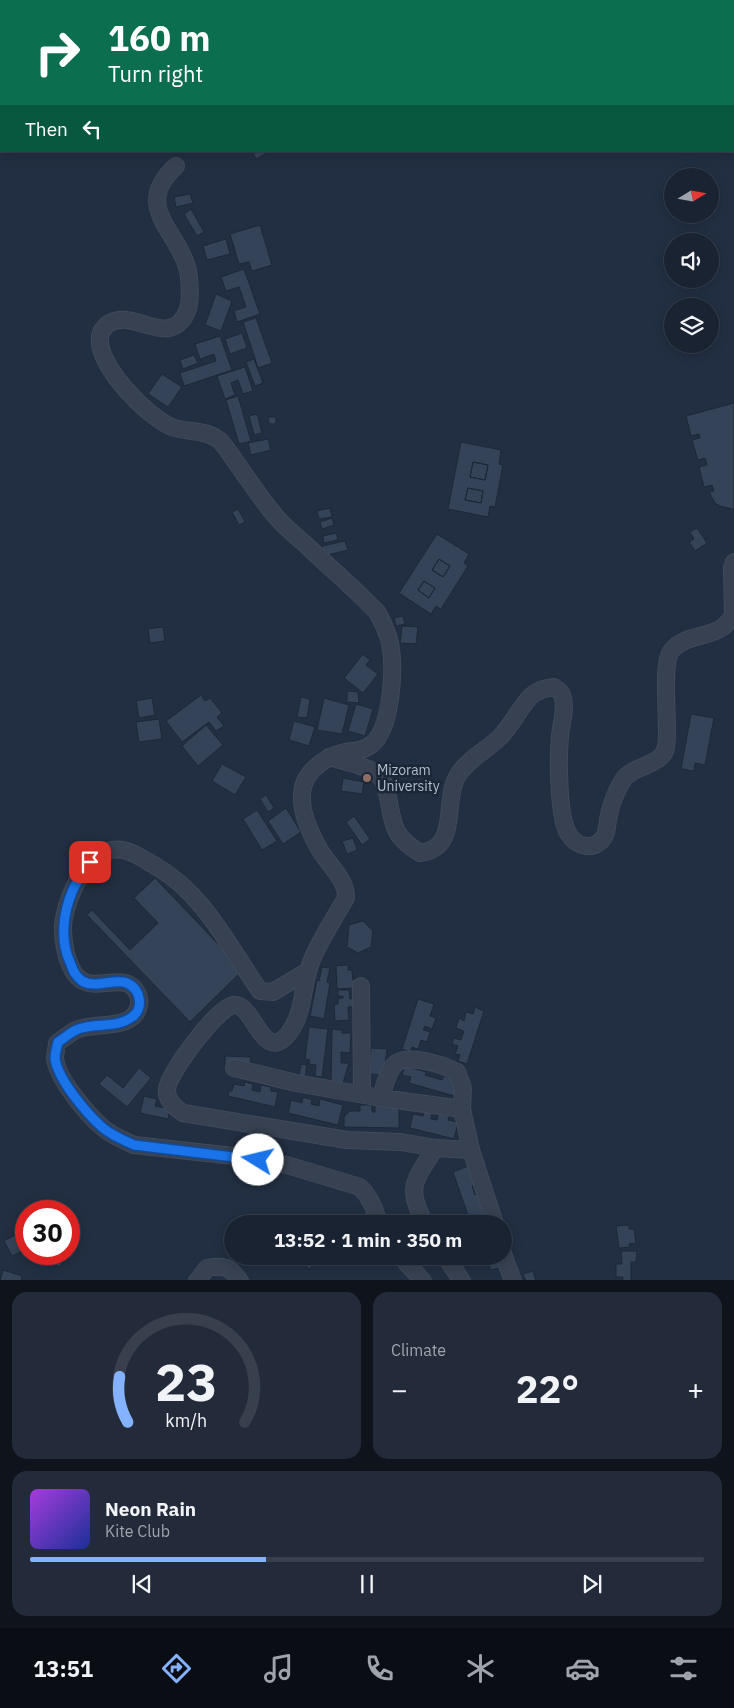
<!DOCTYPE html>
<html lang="en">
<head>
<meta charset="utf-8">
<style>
  body { margin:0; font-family:"IBM Plex Sans",sans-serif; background:#232b3a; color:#f1f3f6; height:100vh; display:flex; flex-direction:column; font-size:19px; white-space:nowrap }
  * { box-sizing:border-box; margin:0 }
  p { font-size:16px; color:#9fa4ac }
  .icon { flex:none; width:28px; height:28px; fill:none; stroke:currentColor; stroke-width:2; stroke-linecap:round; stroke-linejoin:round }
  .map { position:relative; height:1280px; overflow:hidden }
  .panel { display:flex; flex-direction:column; gap:12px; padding:12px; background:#0e131c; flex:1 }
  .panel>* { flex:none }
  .banner { position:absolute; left:0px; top:0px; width:735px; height:152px; box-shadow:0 2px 12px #0003,0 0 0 1px #38404d; background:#0b6e4f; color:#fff; overflow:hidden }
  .needle { width:32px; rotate:79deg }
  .fabs { position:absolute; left:664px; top:168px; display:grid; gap:10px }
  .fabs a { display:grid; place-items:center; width:55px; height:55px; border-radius:50%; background:#1a2332; box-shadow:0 2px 12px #0003,0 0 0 1px #38404d; font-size:25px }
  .speed { position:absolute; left:15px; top:1200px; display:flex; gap:10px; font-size:25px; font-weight:700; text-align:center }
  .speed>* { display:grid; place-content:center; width:65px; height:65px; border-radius:50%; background:#1a2332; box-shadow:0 2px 12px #0003,0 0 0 1px #38404d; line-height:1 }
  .speed .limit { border:8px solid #d22; background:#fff; color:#111 }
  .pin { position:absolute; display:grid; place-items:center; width:42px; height:42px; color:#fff; margin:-21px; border-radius:10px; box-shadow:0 2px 8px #0006 }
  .me { position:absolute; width:55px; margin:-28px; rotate:279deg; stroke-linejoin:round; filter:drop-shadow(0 0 4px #0008) }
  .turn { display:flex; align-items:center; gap:18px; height:105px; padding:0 25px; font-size:22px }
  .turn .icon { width:65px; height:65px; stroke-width:2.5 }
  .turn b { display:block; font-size:35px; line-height:42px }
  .then { display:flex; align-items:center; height:48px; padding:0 25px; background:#0003; gap:10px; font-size:19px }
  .big { font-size:38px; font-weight:800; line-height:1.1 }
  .panel .tile { flex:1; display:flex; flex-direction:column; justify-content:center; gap:8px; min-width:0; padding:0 18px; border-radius:15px; background:#232b3a }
  .panel .dial { align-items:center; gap:0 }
  .dial svg { height:130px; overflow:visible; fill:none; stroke:#38404d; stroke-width:7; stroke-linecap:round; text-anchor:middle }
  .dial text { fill:#f1f3f6; stroke:none }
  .song { display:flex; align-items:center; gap:15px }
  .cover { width:60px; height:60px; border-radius:8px; background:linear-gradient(135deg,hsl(280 70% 55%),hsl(230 70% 35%)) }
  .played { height:5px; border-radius:2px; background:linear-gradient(90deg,#85b2ff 35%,#38404d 35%) }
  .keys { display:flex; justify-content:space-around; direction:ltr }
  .heat { display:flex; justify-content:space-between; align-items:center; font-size:28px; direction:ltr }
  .panel .tiles { flex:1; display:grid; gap:12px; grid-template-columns:1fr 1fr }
  .tile:last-child { grid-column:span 2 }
  .trip { position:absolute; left:224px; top:1215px; width:288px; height:50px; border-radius:25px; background:#1a2332; box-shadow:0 2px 12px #0003,0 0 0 1px #38404d; font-weight:800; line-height:50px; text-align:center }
  .menu { display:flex; height:80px; justify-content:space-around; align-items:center; background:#0a0e14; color:#9fa4ac }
  .menu .icon { width:35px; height:35px }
  .menu .active { color:#85b2ff }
  .menu b { font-size:22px; color:#f1f3f6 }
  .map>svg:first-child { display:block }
</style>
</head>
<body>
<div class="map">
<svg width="734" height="1281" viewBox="0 0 734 1281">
  <rect width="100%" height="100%" fill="#222f42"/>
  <!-- building -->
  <path fill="#344358" stroke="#1d2838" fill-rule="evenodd" d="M252,151H268L269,152L256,159Z
    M190,194L193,203L176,207L174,197Z
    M191,209L204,232L197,236L184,214Z
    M260,225L272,265L252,271L249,262L239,264L230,234Z
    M226,239L230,254L207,260L203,246Z
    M244,269L260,314L237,322L234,311L246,307L239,287L226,291L221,277Z
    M216,294L232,301L221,331L205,325Z
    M256,318L272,363L258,368L243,322Z
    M242,333L247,348L230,354L225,339Z
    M220,336L232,370L184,386L180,373L216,361L214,354L200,359L195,344Z
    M194,355L198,363L183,369L180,360Z
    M254,359L263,383L255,386L246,362Z
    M245,367L253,391L243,394L238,380L231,383L235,395L225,399L217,376Z
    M162,374L182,387L168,407L148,394Z
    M238,396L251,441L239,444L226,400Z
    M734,403V509H732L720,506L715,503L709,492L714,491L712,485L704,487L699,467L707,465L705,458L698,460L692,440L700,438L699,434L691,436L686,416Z
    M257,414L262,433L254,435L249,416Z
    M268,417H276V424H269Z
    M268,439L271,450L251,455L248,443Z
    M461,442L501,450L499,464L503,465L495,507L490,506L488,517L448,509ZM473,462L488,465L485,480L470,477ZM468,488L483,491L481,503L465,500Z
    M473,462L488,465L485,480L470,477Z
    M468,488L483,491L481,503L465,500Z
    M330,508L332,517L319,519L317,511Z
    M238,509L245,522L239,525L232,512Z
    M332,518L334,525L322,529L320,522Z
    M697,528L707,543L695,551L689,542L694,539L690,532Z
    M336,533L338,540L324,543L323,536Z
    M437,534L469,554L464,563L468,566L441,609L436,606L431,614L399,593ZM439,559L450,566L443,577L432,570ZM424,581L435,588L429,598L418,590Z
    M345,541L348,550L324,556L322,546Z
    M439,559L450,566L443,577L432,570Z
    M424,581L435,588L429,598L418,590Z
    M403,616L405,624L396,626L394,618Z
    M402,626L418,627L416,644L400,643Z
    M163,627L165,641L150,643L148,629Z
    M363,654L370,660L366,665L378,674L363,693L344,678Z
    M347,691L358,692L359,703L347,702Z
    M201,695L205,701L210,698L222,713L217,717L224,726L216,731L209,722L182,742L166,721Z
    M301,697L310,699L307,718L297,717Z
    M152,698L155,715L139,718L136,701Z
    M324,698L349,705L342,734L317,730Z
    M356,704L373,709L365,736L348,731Z
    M691,714L714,718L705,765L695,763L694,771L681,769Z
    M159,719L162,739L139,742L136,722Z
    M294,721L315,727L309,746L289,740Z
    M206,725L223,745L198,766L182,746Z
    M222,764L246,777L235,795L212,781Z
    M343,778L364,782L362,794L341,791Z
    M266,795L274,808L268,812L260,799Z
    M286,808L301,832L283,844L268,821Z
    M257,810L277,841L262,850L243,819Z
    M354,816L370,839L362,845L346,822Z
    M353,838L357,850L347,854L342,841Z
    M155,878L243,970L190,1022L87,915L92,910L130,950L158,923L134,898Z
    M363,921L373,931L371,947L358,953L347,947L349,925Z
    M348,965V970H352L353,980H356L357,988L337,989L336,966Z
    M322,967L330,968L327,982L330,983L324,1019L310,1016L317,980L319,981Z
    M338,990H349L350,999L354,998V1007H348L349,1020L335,1021L334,1004H338V999L343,998V996H338Z
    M418,999L434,1004L430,1016L436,1018L432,1029L425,1026L423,1030L430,1032L427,1042L421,1040L418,1049L412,1047L410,1052L402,1049Z
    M475,1007L484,1011L467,1064L458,1061L460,1055L455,1054L458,1046L452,1044L454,1038L461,1040L464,1031L456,1028L459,1018L464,1021L466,1012L473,1014Z
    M309,1027L328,1029L322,1077L315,1076L316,1065L309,1064L310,1060L305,1059Z
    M332,1029L342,1030V1033H351L350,1053L341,1052V1063H349L343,1083L331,1082Z
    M371,1048L387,1049L384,1075L369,1074Z
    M225,1056L251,1057L250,1065H225Z
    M301,1064L307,1065L305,1077L299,1076Z
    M405,1066L426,1072L425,1075L442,1080L444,1076L460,1081L458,1097L409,1083L411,1077L402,1075Z
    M139,1068L151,1078L127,1107L99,1084L107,1075L123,1088Z
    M245,1082L253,1084L252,1090L260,1092L261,1085L271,1087V1091L278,1092L275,1107L228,1096L229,1091H232L234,1084L244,1086Z
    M144,1096L157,1099L155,1106L170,1109L168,1119L140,1113Z
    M303,1097L312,1100L311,1104L319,1106L320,1099L343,1105L338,1125L288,1113L291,1100L302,1103Z
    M375,1103L399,1107V1128L344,1127V1117L350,1111H360V1105H372V1112H375Z
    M424,1111L432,1113L431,1119L437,1120L438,1114L449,1116L448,1120L458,1122L454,1139L410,1128L413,1114L423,1116Z
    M468,1166L478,1184L472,1186L475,1195L481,1193L484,1201L479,1203L480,1205L485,1203L489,1214L470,1221L453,1172Z
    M69,1223L80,1228L69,1250Z
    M629,1225V1229H634L636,1243L629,1244L630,1247L619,1248L616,1226Z
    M26,1229V1249L12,1256L4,1241Z
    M621,1251H637L636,1262H631V1280L635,1281H623V1277H616V1264H622Z
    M51,1254H67L60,1267L48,1261Z
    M301,1256H315L319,1260L309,1269L299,1258Z
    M483,1256H498L500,1268L490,1270L489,1259H483Z
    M3,1270L22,1276L21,1281H0Z
    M533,1271L536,1281H526L523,1274Z"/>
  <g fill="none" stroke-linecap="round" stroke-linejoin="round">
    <defs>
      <path id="minor" d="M176,166C129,209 184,233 189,277C190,292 192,308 182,320C163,344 132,308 108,324C104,327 101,331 100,336C96,365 147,417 172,427C188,433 205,429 219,440C225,445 230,454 235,461C249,480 262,501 278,519C286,528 296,536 305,544C329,567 354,588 377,612C383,622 387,632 390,643C395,668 392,729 371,745C363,751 353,751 345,752C328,755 307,770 303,787C298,808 311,835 321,852C330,866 347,881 346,898C336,915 315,948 310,965C302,988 304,1013 289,1033C263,1066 254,1003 234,1005C218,1006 168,1074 167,1089C166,1100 174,1107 183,1113L347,1140L401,1142L435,1148L471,1150L495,1224
        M329,757C341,761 368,766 377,774C392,786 387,818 399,835C405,843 412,848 420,853C461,848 442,801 458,775C468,759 487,750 500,737C512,725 519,709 530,697C537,690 545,688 554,687C557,689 561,692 562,695C567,707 561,724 560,736C558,758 558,815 568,833C576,847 594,852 604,837C608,831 607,821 609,815C611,804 617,789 623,780C632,765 663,766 666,747C670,726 660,663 672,650C684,635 708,638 723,627C727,624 730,620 733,616L732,568L734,562
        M308,971L273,992L260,991C229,947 204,894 157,867C147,861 134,852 123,850C88,844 65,899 63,926C63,934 64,945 66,953C68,962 74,977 83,981C99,990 125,973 136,991C139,996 140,1000 139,1005C134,1032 94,1021 76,1030C70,1033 64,1038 57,1043C57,1047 55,1053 55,1058C57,1079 88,1115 103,1128C113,1136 123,1140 134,1145L243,1157L287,1165L360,1187C371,1198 375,1210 379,1224
        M361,986L362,1094
        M234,1068L296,1083L381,1098L462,1109L471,1150
        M381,1098C384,1087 387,1074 394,1065C405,1052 444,1065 457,1072L463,1088L462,1109
        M425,1224C405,1186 415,1181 435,1148
        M502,1251L513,1281
        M400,1256L423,1281
        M445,1256L462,1281
        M197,1281L207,1268C224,1265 229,1266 240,1281"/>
    </defs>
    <!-- minor casing -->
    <use href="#minor" stroke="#404a5a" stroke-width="18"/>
    <!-- minor -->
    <use href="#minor" stroke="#374151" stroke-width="16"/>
  </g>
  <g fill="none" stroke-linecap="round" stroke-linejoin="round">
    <defs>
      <path id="route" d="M90,862C84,872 76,882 72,892C63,914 60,941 70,962C73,970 75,976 82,981C96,989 114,978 127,983C141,989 144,1009 132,1017C116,1029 93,1022 76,1030C70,1033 64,1038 58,1042C57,1047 55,1053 55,1058C57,1079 88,1115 103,1128C113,1136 123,1140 134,1145L258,1160"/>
    </defs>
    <!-- route casing -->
    <use href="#route" stroke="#114b97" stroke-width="12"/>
    <!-- route -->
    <use href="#route" stroke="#1a73e8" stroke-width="9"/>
  </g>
  <!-- markers -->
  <circle fill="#8d6e63" stroke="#1b2636" stroke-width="2" cx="367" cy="778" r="5"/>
  <g text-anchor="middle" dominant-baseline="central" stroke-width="5" stroke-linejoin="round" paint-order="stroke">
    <!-- poi labels -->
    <g font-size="14" fill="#b3bccc" stroke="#1b2636" text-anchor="start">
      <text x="377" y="770">Mizoram<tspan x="377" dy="16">University</tspan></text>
    </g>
  </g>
</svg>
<div class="fabs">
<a><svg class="needle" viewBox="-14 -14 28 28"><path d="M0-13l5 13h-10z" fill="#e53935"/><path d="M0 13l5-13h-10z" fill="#9fa4ac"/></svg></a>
<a><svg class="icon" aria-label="sound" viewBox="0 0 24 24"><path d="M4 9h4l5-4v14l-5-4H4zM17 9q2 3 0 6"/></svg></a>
<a><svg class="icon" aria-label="layers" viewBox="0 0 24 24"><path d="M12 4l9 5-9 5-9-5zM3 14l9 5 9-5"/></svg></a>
</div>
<div class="speed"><div class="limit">30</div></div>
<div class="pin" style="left:90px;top:862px;background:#d93025"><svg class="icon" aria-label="arrive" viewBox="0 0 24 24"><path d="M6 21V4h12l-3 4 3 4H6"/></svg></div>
<svg class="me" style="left:258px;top:1160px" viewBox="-20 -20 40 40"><circle r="19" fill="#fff"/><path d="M0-13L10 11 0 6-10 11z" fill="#1a73e8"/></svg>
<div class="trip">13:52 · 1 min · 350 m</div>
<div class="banner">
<div class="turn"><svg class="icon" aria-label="right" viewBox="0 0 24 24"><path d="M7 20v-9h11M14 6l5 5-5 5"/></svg><div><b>160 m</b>Turn right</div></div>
<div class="then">Then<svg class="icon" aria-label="left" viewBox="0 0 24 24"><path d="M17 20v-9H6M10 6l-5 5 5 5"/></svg></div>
</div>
</div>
<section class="panel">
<div class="tiles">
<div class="tile dial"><svg viewBox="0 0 100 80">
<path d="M14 69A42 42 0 1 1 86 69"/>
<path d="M14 69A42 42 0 0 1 9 41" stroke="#85b2ff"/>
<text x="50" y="56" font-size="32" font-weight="700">23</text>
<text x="50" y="72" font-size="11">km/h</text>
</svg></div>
<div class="tile"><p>Climate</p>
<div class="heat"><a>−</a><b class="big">22°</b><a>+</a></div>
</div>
<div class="tile">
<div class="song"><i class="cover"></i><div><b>Neon Rain</b><p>Kite Club</p></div></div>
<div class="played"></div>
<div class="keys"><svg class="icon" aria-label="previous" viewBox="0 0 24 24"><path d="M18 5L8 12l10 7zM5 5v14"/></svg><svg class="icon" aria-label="pause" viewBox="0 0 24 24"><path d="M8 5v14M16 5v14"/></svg><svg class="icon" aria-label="next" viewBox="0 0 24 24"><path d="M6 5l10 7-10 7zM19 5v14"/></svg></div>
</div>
</div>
</section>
<nav class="menu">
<b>13:51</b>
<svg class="icon active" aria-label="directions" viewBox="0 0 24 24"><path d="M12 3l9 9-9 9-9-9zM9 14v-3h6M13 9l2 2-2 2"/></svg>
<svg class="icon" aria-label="music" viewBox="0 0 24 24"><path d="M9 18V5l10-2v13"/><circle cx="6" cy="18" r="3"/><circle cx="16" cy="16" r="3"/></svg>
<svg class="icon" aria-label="phone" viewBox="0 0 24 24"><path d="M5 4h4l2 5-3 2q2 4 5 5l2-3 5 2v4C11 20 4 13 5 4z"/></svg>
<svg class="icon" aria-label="climate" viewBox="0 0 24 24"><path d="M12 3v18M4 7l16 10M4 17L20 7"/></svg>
<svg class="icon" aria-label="car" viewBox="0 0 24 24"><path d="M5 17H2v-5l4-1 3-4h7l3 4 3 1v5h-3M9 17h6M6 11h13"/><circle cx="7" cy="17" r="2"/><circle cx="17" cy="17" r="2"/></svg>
<svg class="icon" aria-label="filters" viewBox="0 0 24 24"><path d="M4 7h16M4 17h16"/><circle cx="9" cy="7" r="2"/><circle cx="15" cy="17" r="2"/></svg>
</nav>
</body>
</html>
